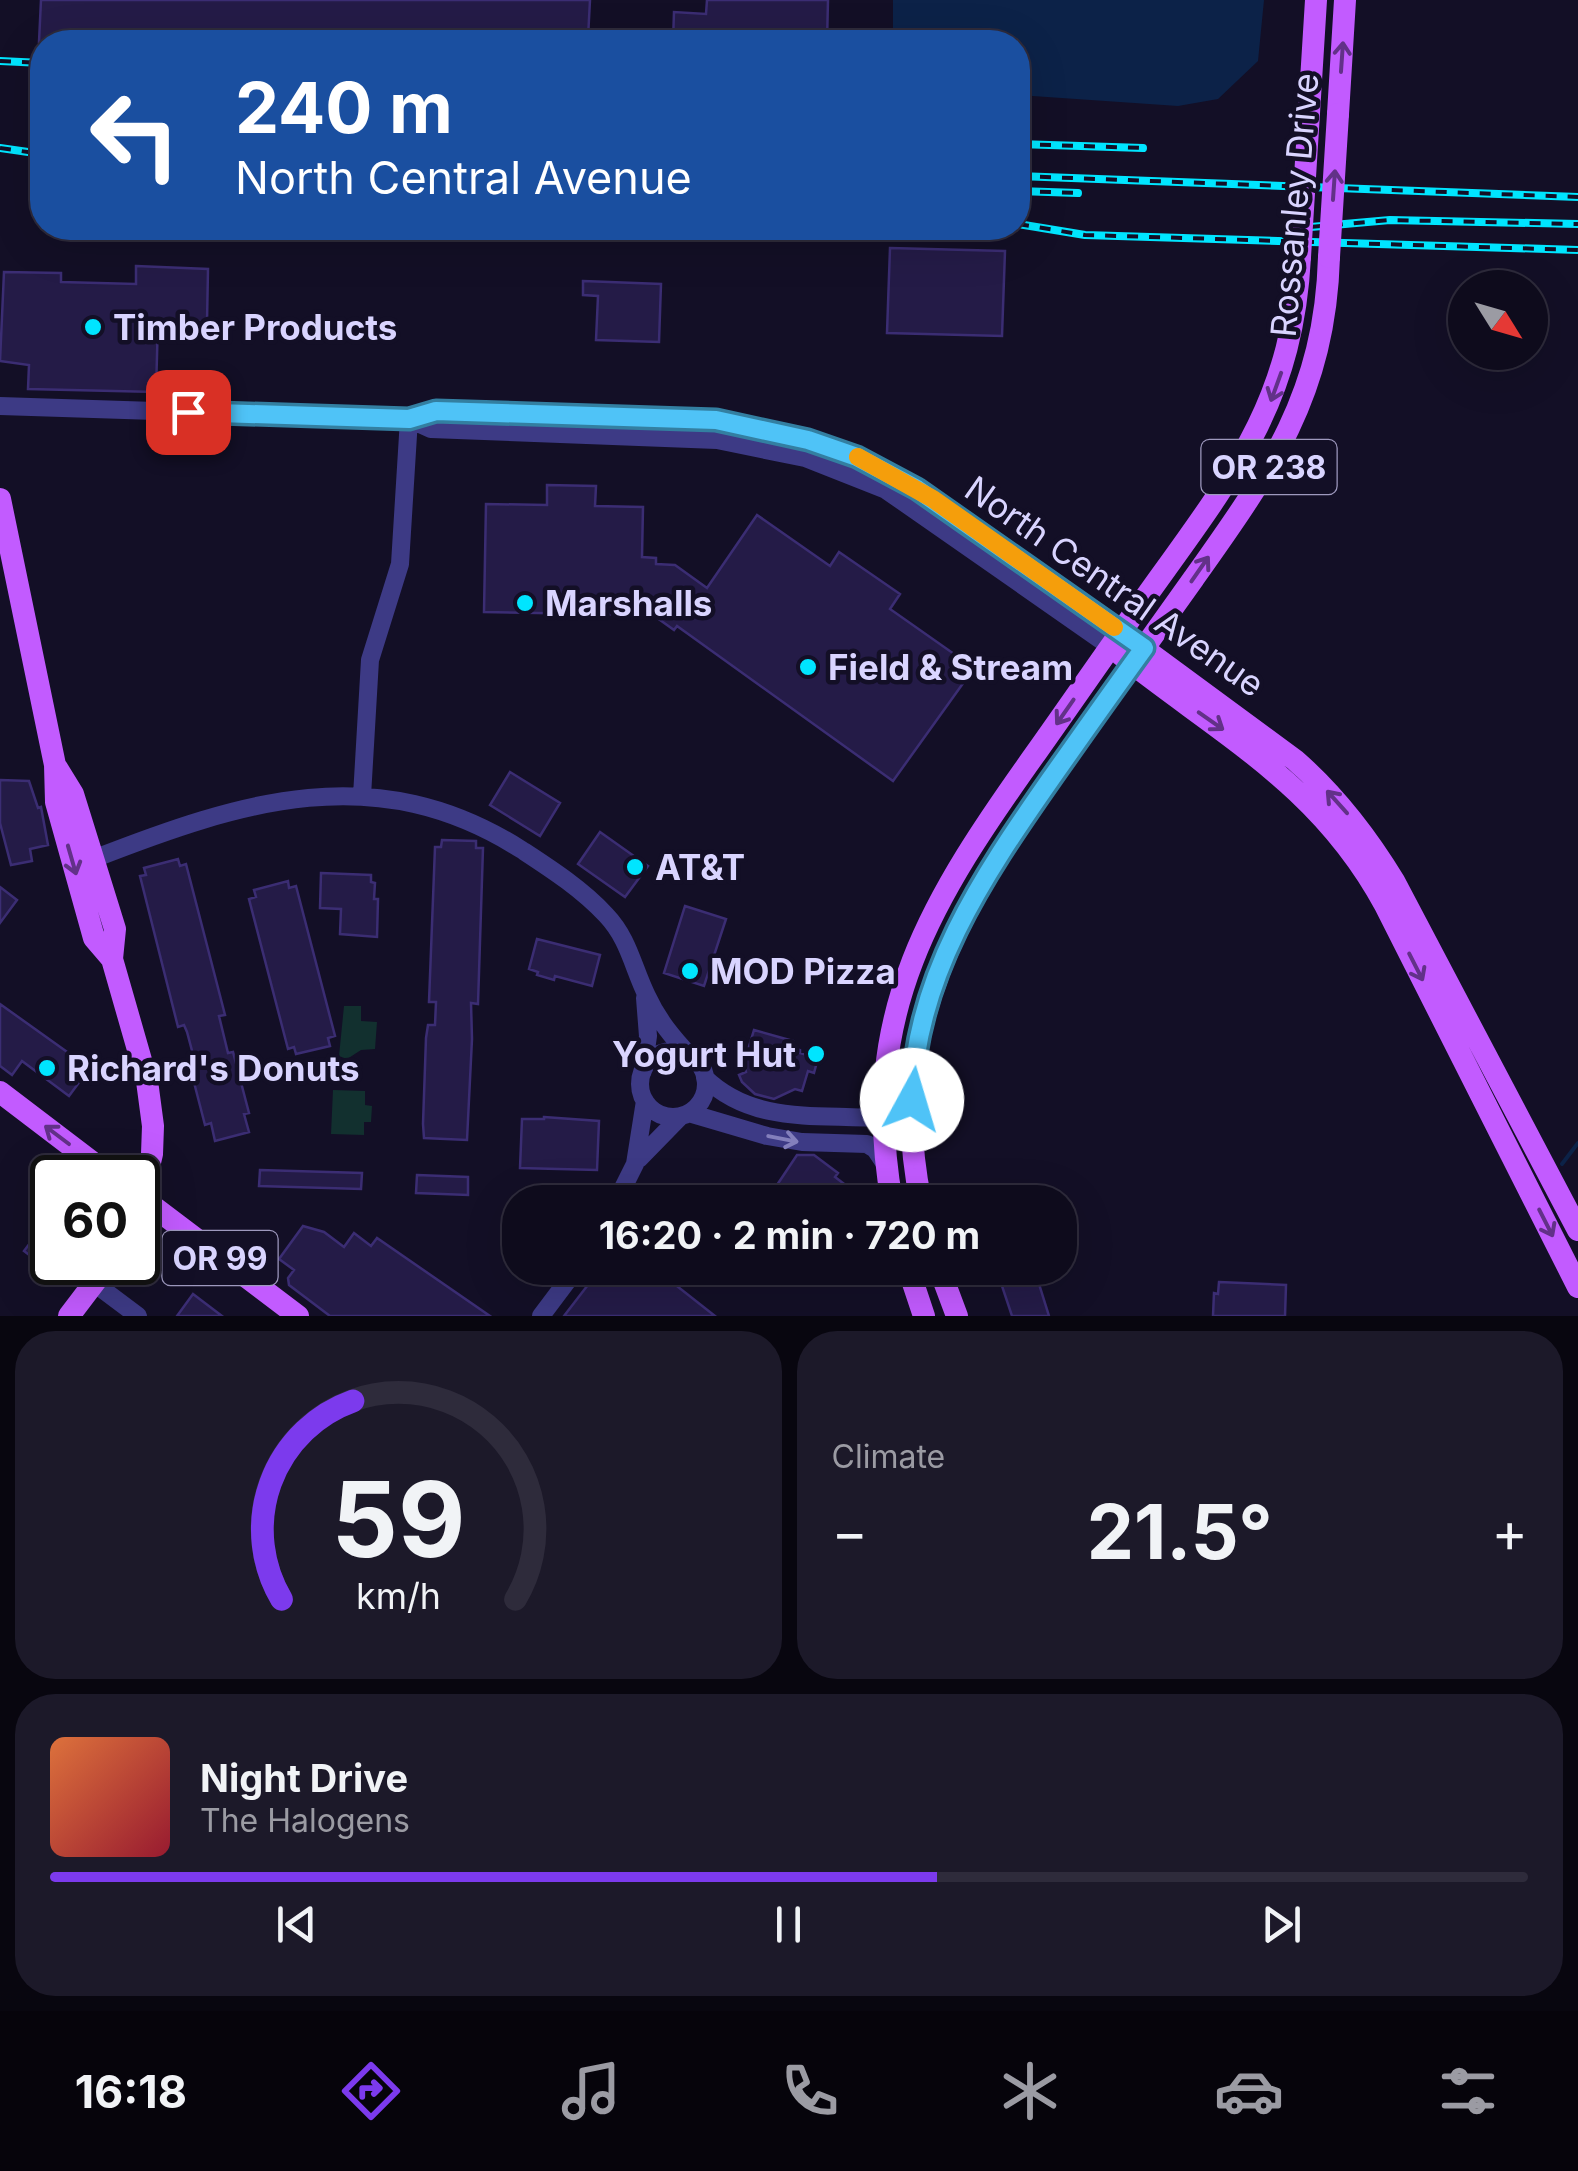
<!DOCTYPE html>
<html lang="en">
<head>
<meta charset="utf-8">
<style>
  body { margin:0; font-family:Inter,sans-serif; background:#1c1929; color:#f1f3f6; height:100vh; display:flex; flex-direction:column; font-size:38px; white-space:nowrap }
  * { box-sizing:border-box; margin:0 }
  p { font-size:32px; color:#9b9ba3 }
  .icon { flex:none; width:55px; height:55px; fill:none; stroke:currentColor; stroke-width:2; stroke-linecap:round; stroke-linejoin:round }
  .map { position:relative; height:1316px; overflow:hidden }
  .sheet { display:flex; flex-direction:column; gap:15px; padding:15px; background:#08060f; flex:1 }
  .sheet>* { flex:none }
  .guide { position:absolute; left:30px; top:30px; width:1000px; height:210px; border-radius:40px; box-shadow:0 10px 40px #0002,0 0 0 2px #2e2b3b; background:#1a4fa0; color:#fff; overflow:hidden }
  .needle { width:65px; rotate:127deg }
  .tools { position:absolute; left:1448px; top:270px; display:grid; gap:20px }
  .tools a { display:grid; place-items:center; width:100px; height:100px; border-radius:50%; background:#0e0b1c; box-shadow:0 10px 40px #0002,0 0 0 2px #2e2b3b; font-size:50px }
  .speed { position:absolute; left:30px; top:1155px; display:flex; gap:20px; font-size:50px; font-weight:700; text-align:center }
  .speed>* { display:grid; place-content:center; width:130px; height:130px; border-radius:50%; background:#0e0b1c; box-shadow:0 10px 40px #0002,0 0 0 2px #2e2b3b; line-height:1 }
  .speed .limit { border:5px solid #111; border-radius:15px; background:#fff; color:#111 }
  .pin { position:absolute; display:grid; place-items:center; width:85px; height:85px; color:#fff; margin:-42px; border-radius:20px; box-shadow:0 5px 15px #0006 }
  .me { position:absolute; width:110px; margin:-55px; rotate:6deg; stroke-linejoin:round; filter:drop-shadow(0 0 8px #0008) }
  .turn { display:flex; align-items:center; gap:35px; height:210px; padding:0 40px; font-size:45px }
  .turn .icon { width:130px; height:130px; stroke-width:2.5 }
  .turn b { display:block; font-size:70px; line-height:85px }
  .big { font-size:75px; font-weight:700; line-height:1.1 }
  .sheet .widget { flex:1; display:flex; flex-direction:column; justify-content:center; gap:15px; min-width:0; padding:0 35px; border-radius:40px; background:#1c1929 }
  .sheet .dial { align-items:center; gap:0 }
  .dial svg { height:260px; overflow:visible; fill:none; stroke:#2e2b3b; stroke-width:7; stroke-linecap:round; text-anchor:middle }
  .dial text { fill:#f1f3f6; stroke:none }
  .song { display:flex; align-items:center; gap:30px }
  .cover { width:120px; height:120px; border-radius:15px; background:linear-gradient(135deg,hsl(20 70% 55%),hsl(350 70% 35%)) }
  .played { height:10px; border-radius:5px; background:linear-gradient(90deg,#7c3aed 60%,#2e2b3b 60%) }
  .keys { display:flex; justify-content:space-around; direction:ltr }
  .heat { display:flex; justify-content:space-between; align-items:center; font-size:55px; direction:ltr }
  .sheet .tiles { flex:1; display:grid; gap:15px; grid-template-columns:1fr 1fr }
  .widget:last-child { grid-column:span 2 }
  .trip { position:absolute; left:502px; top:1185px; width:575px; height:100px; border-radius:40px; background:#0e0b1c; box-shadow:0 10px 40px #0002,0 0 0 2px #2e2b3b; font-weight:700; line-height:100px; text-align:center }
  .dock { display:flex; height:160px; justify-content:space-around; align-items:center; background:#06040b; color:#9b9ba3 }
  .dock .icon { width:70px; height:70px }
  .dock .selected { color:#7c3aed }
  .dock b { font-size:45px; color:#f1f3f6 }
  .map>svg:first-child { display:block }
</style>
</head>
<body>
<div class="map">
<svg width="1578" height="1316" viewBox="0 0 1578 1316">
  <rect width="100%" height="100%" fill="#130f26"/>
  <!-- green -->
  <path fill="#12302f" d="M344,1006H361V1021L377,1022L375,1049L361,1050L347,1059L339,1056Z
    M333,1090L365,1091V1105L372,1106L371,1122H364V1135L331,1134Z"/>
  <!-- water -->
  <path fill="#0c2248" d="M893,0H1264L1258,61L1218,99L1178,106L1018,95V42H867L880,41L893,31Z"/>
  <g fill="none" stroke-linecap="round" stroke-linejoin="round">
    <!-- stream -->
    <path stroke="#0c2248" stroke-width="4" d="M1562,1164L1578,1143"/>
  </g>
  <!-- building -->
  <path fill="#241b47" stroke="#3b2d73" stroke-width="2.5" d="M41,0H590L588,38H583V42H39Z
    M707,0H828L827,42H673L674,12L706,14Z
    M890,248L1005,251L1002,336L887,333Z
    M136,266L208,269L207,322L158,320L156,392L28,389L29,365L0,361L4,272L61,273V282L136,284Z
    M583,281L661,284L659,342L596,340L598,296L583,295Z
    M547,485L596,486L595,506L643,507L642,557L656,558V564L675,565L707,588L757,515L830,566L839,552L900,594L890,609L974,668L893,781L677,626L674,630L653,615L484,612L486,504L547,505Z
    M510,772L560,803L540,836L490,805Z
    M0,780L29,781L38,808L41,807L48,845L30,849L32,861L11,865L0,823Z
    M600,832L648,866L625,897L578,864Z
    M442,840L476,841V848H483L478,1004L471,1003L472,1039L467,1140L424,1138L423,1124L426,1038L428,1025H435L436,1002H429L435,847H441Z
    M178,859L180,866L186,864L225,1015L219,1016L228,1053L233,1052L249,1113L244,1114L249,1132L215,1141L211,1123L205,1125L189,1063L195,1062L187,1032L184,1025L178,1027L140,876L146,875L144,868Z
    M321,873L371,875V882L375,883L374,899H378L377,937L340,934L341,909L320,908Z
    M288,881L289,888L296,886L335,1036L328,1038L330,1046L296,1054L294,1047L288,1049L249,899L256,897L254,890Z
    M0,887L17,900L0,923Z
    M685,906L726,919L704,986L664,973Z
    M537,939L600,955L592,986L555,976L554,980L537,975L538,972L529,969Z
    M0,1004L84,1064L80,1069L86,1073L69,1096L22,1061L12,1075L0,1066Z
    M754,1030L793,1041L792,1047L800,1050V1053L818,1058L814,1073L808,1071L802,1091L795,1089L774,1099L755,1094L742,1082L739,1075L746,1072L744,1063Z
    M544,1117L599,1121L597,1170L520,1168L522,1119H544Z
    M797,1155H814L838,1173L835,1177L852,1190L853,1202H801L777,1185Z
    M260,1170L362,1173L361,1189L259,1186Z
    M417,1175L468,1177V1195L416,1193Z
    M52,1214V1262H74L58,1284L50,1278L53,1273L24,1251Z
    M303,1226L324,1232L344,1247L354,1233L371,1246L377,1238L490,1316H330L289,1285L288,1278L294,1270L279,1259Z
    M601,1268H654L715,1316H564Z
    M996,1268H1034L1049,1316H1012Z
    M1219,1282L1286,1285L1285,1316H1213L1214,1293L1218,1294Z
    M193,1294L222,1316H177Z"/>
  <g fill="none" stroke-linecap="round" stroke-linejoin="round">
    <!-- minor -->
    <path stroke="#3d3a85" stroke-width="18" d="M0,406L409,419C463,403 527,413 584,415C636,417 691,415 744,424C893,451 1001,547 1121,632
      M409,419L431,429L717,440L805,458L886,490L1111,647
      M362,796L370,660L400,564L409,419
      M93,859C242,801 376,757 522,850C551,869 582,889 606,915C629,939 633,968 647,996C658,1020 673,1038 691,1057
      M640 1084a33 33 0 1 1 66 0a33 33 0 1 1-66 0Z
      M643,1071L648,1036L645,998
      M705,1078C755,1126 821,1113 884,1119
      M689,1113L767,1136L802,1142L867,1144L875,1149L885,1164
      M639,1159L680,1117
      M616,1202L635,1164L645,1101
      M94,1283L138,1316
      M541,1316L577,1268"/>
    <!-- major -->
    <path stroke="#c25bff" stroke-width="22" d="M1309,113L1316,0
      M1338,114L1345,0
      M0,499L55,765L56,802L94,938L112,959
      M1132,640L1295,760C1335,795 1366,835 1394,881L1578,1230
      M1121,655C1223,736 1320,785 1385,905L1578,1287
      M57,768L73,794L115,929L112,959L147,1081L153,1126L152,1154L138,1213
      M0,1092L113,1178
      M138,1195L298,1316
      M892,1202C858,1013 933,897 1038,750C1079,692 1119,634 1160,577C1238,469 1293,395 1300,257
      M921,1202C884,1028 962,906 1057,770C1102,706 1148,642 1194,578C1270,471 1325,394 1329,257
      M908,1268L924,1316
      M939,1268L957,1316
      M69,1316L110,1262"/>
    <defs>
      <path id="rail" d="M0,61L42,63
        M1018,144L1143,148
        M0,148L42,154
        M1018,176L1578,197
        M1018,191L1078,193
        M1018,224L1085,235L1578,250
        M1288,229L1390,220L1578,224"/>
    </defs>
    <!-- rail casing -->
    <use href="#rail" stroke="#00e5ff" stroke-width="8"/>
    <!-- rail -->
    <use href="#rail" stroke="#130f26" stroke-width="4" stroke-dasharray="11" stroke-linecap="butt"/>
    <!-- major-bridge -->
    <path stroke="#c25bff" stroke-width="22" d="M1300,257L1309,113
      M1329,257L1338,114"/>
  </g>
  <!-- one-way arrows -->
  <defs><path id="oneway-shaft" d="M-6 0H5M1.5-3L5.5 0L1.5 3" fill="none" stroke-width="1.6" stroke-linecap="round" stroke-linejoin="round" transform="scale(2.5)"/></defs>
  <g stroke="#623188">
    <use href="#oneway-shaft" transform="translate(1342 57) rotate(-86)"/>
    <use href="#oneway-shaft" transform="translate(1334 185) rotate(-86)"/>
    <use href="#oneway-shaft" transform="translate(1276 387) rotate(110)"/>
    <use href="#oneway-shaft" transform="translate(1200 569) rotate(-55)"/>
    <use href="#oneway-shaft" transform="translate(1065 712) rotate(125)"/>
    <use href="#oneway-shaft" transform="translate(1211 721) rotate(35)"/>
    <use href="#oneway-shaft" transform="translate(1337 802) rotate(-132)"/>
    <use href="#oneway-shaft" transform="translate(72 860) rotate(74)"/>
    <use href="#oneway-shaft" transform="translate(1416 967) rotate(63)"/>
    <use href="#oneway-shaft" transform="translate(57 1135) rotate(-143)"/>
    <use href="#oneway-shaft" transform="translate(1546 1223) rotate(63)"/>
  </g>
  <use stroke="#837fbc" href="#oneway-shaft" transform="translate(783 1139) rotate(11)"/>
  <g fill="none" stroke-linecap="round" stroke-linejoin="round">
    <defs>
      <path id="route" d="M188,412L409,419L436,411L716,420L808,440L857,457L917,489L1144,648C1112,692 1081,736 1050,780C983,876 914,978 912,1100"/>
    </defs>
    <!-- route casing -->
    <use href="#route" stroke="#337fa1" stroke-width="25"/>
    <!-- route -->
    <use href="#route" stroke="#4fc3f7" stroke-width="18"/>
    <!-- slow -->
    <path stroke="#f59e0b" stroke-width="18" d="M858,457L933,499L1114,627"/>
  </g>
  <!-- markers -->
  <g fill="#00e5ff" stroke="#130f26" stroke-width="4">
    <circle cx="93" cy="327" r="10"/>
    <circle cx="525" cy="603" r="10"/>
    <circle cx="808" cy="667" r="10"/>
    <circle cx="635" cy="867" r="10"/>
    <circle cx="690" cy="971" r="10"/>
    <circle cx="816" cy="1054" r="10"/>
    <circle cx="47" cy="1068" r="10"/>
  </g>
  <g text-anchor="middle" dominant-baseline="central" stroke-width="9" stroke-linejoin="round" paint-order="stroke">
    <!-- shield labels -->
    <g fill="#130f26" stroke="#9e99be" stroke-width="2.5">
      <rect x="1201.5" y="440" width="135" height="54" rx="8"/>
      <rect x="162.5" y="1231" width="115" height="54" rx="8"/>
    </g>
    <g font-size="32" font-weight="bold" fill="#d9d4ff">
      <text x="1269" y="467">OR 238</text>
      <text x="220" y="1258">OR 99</text>
    </g>
    <!-- street labels -->
    <g font-size="35" fill="#d9d4ff" stroke="#130f26">
      <text transform="translate(1294 205) rotate(-85)">Rossanley Drive</text>
      <text transform="translate(1115 586) rotate(35)">North Central Avenue</text>
    </g>
    <!-- poi labels -->
    <g font-size="35" font-weight="bold" fill="#d9d4ff" stroke="#130f26" text-anchor="start">
      <text x="113" y="327">Timber Products</text>
      <text x="545" y="603">Marshalls</text>
      <text x="828" y="667">Field &amp; Stream</text>
      <text x="655" y="867">AT&amp;T</text>
      <text x="710" y="971">MOD Pizza</text>
      <text x="796" y="1054" text-anchor="end">Yogurt Hut</text>
      <text x="67" y="1068">Richard's Donuts</text>
    </g>
  </g>
</svg>
<div class="tools">
<a><svg class="needle" viewBox="-14 -14 28 28"><path d="M0-13l5 13h-10z" fill="#e53935"/><path d="M0 13l5-13h-10z" fill="#9b9ba3"/></svg></a>
</div>
<div class="speed"><div class="limit">60</div></div>
<div class="pin" style="left:188px;top:412px;background:#d93025"><svg class="icon" aria-label="arrive" viewBox="0 0 24 24"><path d="M6 21V4h12l-3 4 3 4H6"/></svg></div>
<svg class="me" style="left:912px;top:1100px" viewBox="-20 -20 40 40"><circle r="19" fill="#fff"/><path d="M0-13L10 11 0 6-10 11z" fill="#4fc3f7"/></svg>
<div class="trip">16:20 · 2 min · 720 m</div>
<div class="guide">
<div class="turn"><svg class="icon" aria-label="left" viewBox="0 0 24 24"><path d="M17 20v-9H6M10 6l-5 5 5 5"/></svg><div><b>240 m</b>North Central Avenue</div></div>
</div>
</div>
<section class="sheet">
<div class="tiles">
<div class="widget dial"><svg viewBox="0 0 100 80">
<path d="M14 69A42 42 0 1 1 86 69"/>
<path d="M14 69A42 42 0 0 1 36 8" stroke="#7c3aed"/>
<text x="50" y="56" font-size="32" font-weight="700">59</text>
<text x="50" y="72" font-size="11">km/h</text>
</svg></div>
<div class="widget"><p>Climate</p>
<div class="heat"><a>−</a><b class="big">21.5°</b><a>+</a></div>
</div>
<div class="widget">
<div class="song"><i class="cover"></i><div><b>Night Drive</b><p>The Halogens</p></div></div>
<div class="played"></div>
<div class="keys"><svg class="icon" aria-label="previous" viewBox="0 0 24 24"><path d="M18 5L8 12l10 7zM5 5v14"/></svg><svg class="icon" aria-label="pause" viewBox="0 0 24 24"><path d="M8 5v14M16 5v14"/></svg><svg class="icon" aria-label="next" viewBox="0 0 24 24"><path d="M6 5l10 7-10 7zM19 5v14"/></svg></div>
</div>
</div>
</section>
<nav class="dock">
<b>16:18</b>
<svg class="icon selected" aria-label="directions" viewBox="0 0 24 24"><path d="M12 3l9 9-9 9-9-9zM9 14v-3h6M13 9l2 2-2 2"/></svg>
<svg class="icon" aria-label="music" viewBox="0 0 24 24"><path d="M9 18V5l10-2v13"/><circle cx="6" cy="18" r="3"/><circle cx="16" cy="16" r="3"/></svg>
<svg class="icon" aria-label="phone" viewBox="0 0 24 24"><path d="M5 4h4l2 5-3 2q2 4 5 5l2-3 5 2v4C11 20 4 13 5 4z"/></svg>
<svg class="icon" aria-label="climate" viewBox="0 0 24 24"><path d="M12 3v18M4 7l16 10M4 17L20 7"/></svg>
<svg class="icon" aria-label="car" viewBox="0 0 24 24"><path d="M5 17H2v-5l4-1 3-4h7l3 4 3 1v5h-3M9 17h6M6 11h13"/><circle cx="7" cy="17" r="2"/><circle cx="17" cy="17" r="2"/></svg>
<svg class="icon" aria-label="filters" viewBox="0 0 24 24"><path d="M4 7h16M4 17h16"/><circle cx="9" cy="7" r="2"/><circle cx="15" cy="17" r="2"/></svg>
</nav>
</body>
</html>
